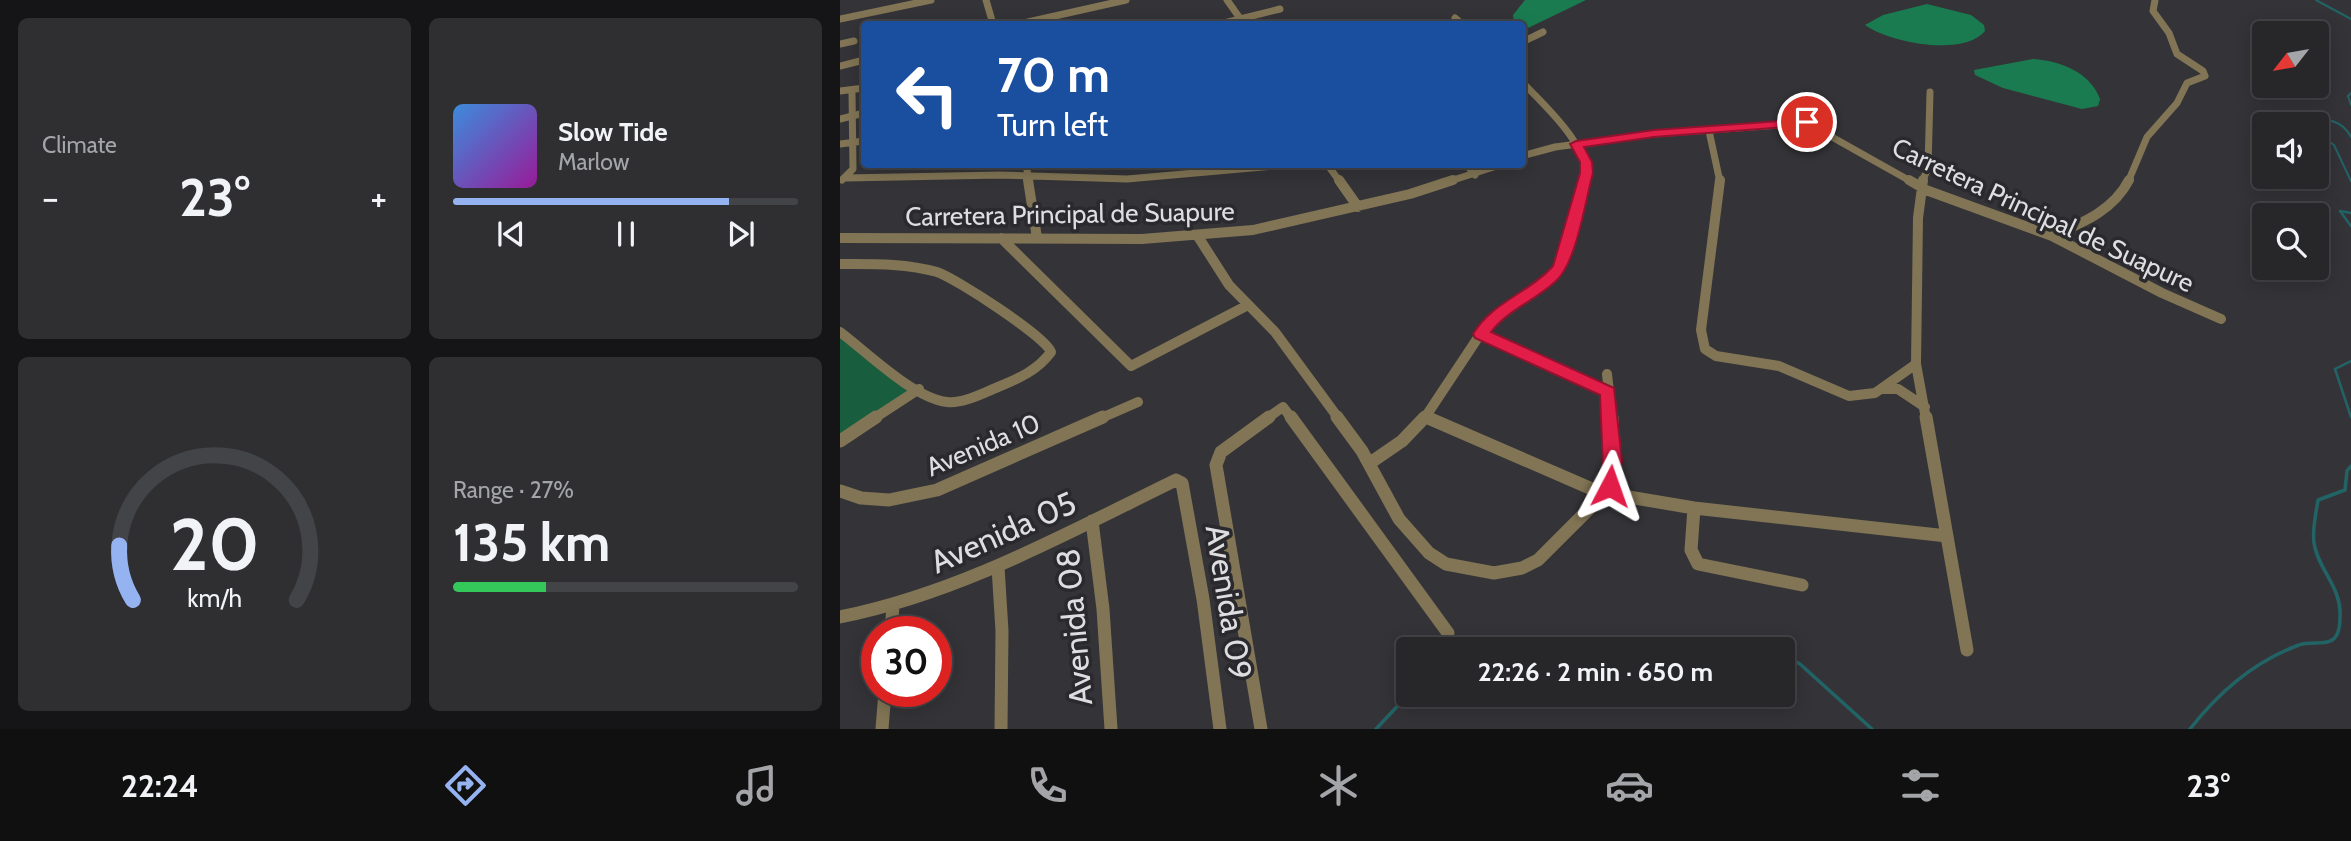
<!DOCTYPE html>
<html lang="en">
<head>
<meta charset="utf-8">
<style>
  body { margin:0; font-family:Cabin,sans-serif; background:#2f2f32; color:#f1f3f6; height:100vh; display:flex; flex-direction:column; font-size:26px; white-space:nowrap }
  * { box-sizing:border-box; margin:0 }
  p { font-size:23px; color:#a4a5a8 }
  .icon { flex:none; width:38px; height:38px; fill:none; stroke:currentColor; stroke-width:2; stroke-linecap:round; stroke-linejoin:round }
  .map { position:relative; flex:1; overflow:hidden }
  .panel { display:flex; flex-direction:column; gap:18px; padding:18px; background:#151517; width:840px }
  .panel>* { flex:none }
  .guide { position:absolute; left:21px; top:21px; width:665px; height:147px; border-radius:7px; box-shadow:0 4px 18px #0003,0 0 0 2px #434447; background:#1a4fa0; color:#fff; overflow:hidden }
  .needle { width:46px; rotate:239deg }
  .buttons { position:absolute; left:1412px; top:21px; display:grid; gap:14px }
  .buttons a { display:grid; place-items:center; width:77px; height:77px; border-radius:7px; background:#27272a; box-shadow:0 4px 18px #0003,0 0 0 2px #434447; font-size:35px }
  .speed { position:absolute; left:21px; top:616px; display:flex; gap:14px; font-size:35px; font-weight:700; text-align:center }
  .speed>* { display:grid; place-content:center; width:91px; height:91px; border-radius:50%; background:#27272a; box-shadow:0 4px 18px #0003,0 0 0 2px #434447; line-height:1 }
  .speed .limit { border:10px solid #d22; background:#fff; color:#111 }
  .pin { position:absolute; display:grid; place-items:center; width:60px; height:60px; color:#fff; margin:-30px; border:4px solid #fff; border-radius:50%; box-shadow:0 2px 7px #0007 }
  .me { position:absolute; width:77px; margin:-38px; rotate:4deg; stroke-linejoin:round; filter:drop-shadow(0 0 5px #0008) }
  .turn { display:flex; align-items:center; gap:24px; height:147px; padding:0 21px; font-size:32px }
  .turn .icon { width:91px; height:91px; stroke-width:2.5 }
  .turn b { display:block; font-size:49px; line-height:60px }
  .big { font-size:52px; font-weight:700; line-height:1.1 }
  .panel .card { flex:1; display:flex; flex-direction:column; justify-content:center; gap:10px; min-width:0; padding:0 24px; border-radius:10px; background:#2f2f32 }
  .panel .dial { align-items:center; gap:0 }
  .dial svg { height:182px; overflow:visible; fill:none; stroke:#434447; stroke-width:7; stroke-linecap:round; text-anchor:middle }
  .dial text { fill:#f1f3f6; stroke:none }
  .song { display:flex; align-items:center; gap:21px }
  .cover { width:84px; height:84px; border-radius:10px; background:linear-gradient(135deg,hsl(210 70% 55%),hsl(300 70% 35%)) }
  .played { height:7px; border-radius:4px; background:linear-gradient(90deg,#95b2f1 80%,#434447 80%) }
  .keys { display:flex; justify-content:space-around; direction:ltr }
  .heat { display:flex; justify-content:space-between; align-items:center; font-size:38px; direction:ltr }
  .charge { height:10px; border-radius:5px; background:linear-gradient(90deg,#34c759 27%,#434447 0) }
  .panel .tiles { flex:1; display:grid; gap:18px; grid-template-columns:repeat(2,1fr) }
  .trip { position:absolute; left:556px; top:637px; width:399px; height:70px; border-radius:7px; background:#27272a; box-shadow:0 4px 18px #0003,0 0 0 2px #434447; font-weight:700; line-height:70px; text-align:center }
  .dock { display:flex; height:112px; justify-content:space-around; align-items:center; background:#101011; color:#a4a5a8 }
  .dock .icon { width:49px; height:49px }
  .dock .selected { color:#95b2f1 }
  .dock b { font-size:32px; color:#f1f3f6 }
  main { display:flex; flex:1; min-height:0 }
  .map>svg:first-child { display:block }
</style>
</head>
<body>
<main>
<section class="panel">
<div class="tiles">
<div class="card"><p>Climate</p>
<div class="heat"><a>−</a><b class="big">23°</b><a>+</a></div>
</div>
<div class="card">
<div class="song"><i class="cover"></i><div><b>Slow Tide</b><p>Marlow</p></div></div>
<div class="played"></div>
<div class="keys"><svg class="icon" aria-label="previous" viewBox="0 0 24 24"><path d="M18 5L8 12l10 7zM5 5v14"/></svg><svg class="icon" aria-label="pause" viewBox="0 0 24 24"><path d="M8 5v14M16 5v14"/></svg><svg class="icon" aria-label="next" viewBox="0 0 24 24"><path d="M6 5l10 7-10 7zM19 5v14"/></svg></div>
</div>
<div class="card dial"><svg viewBox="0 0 100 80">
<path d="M14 69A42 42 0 1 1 86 69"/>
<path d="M14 69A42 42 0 0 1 8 45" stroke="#95b2f1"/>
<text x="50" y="56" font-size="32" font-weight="700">20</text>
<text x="50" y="72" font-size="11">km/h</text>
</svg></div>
<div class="card"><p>Range · 27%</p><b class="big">135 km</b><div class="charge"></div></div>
</div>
</section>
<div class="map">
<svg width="1511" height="729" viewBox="0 0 1511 729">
  <rect width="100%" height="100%" fill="#343438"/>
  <!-- green -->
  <path fill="#185d3d" d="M0,332L79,389L0,441Z"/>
  <!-- forest -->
  <path fill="#1a7b51" d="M685,0H746L688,28L674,23L673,15Z
    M1087,4L1131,15L1144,25L1145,31C1124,57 1050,43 1025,25L1043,15Z
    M1193,59C1221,61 1250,72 1260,99L1258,106L1242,109L1163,88L1135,75L1134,70Z"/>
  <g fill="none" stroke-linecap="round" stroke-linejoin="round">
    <!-- stream-far2 -->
    <path stroke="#226466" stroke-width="2" d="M1476,0L1511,19
      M1511,93L1508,96L1511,105
      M1466,124L1464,121L1467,118C1485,119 1502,119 1511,137
      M1477,132L1494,145L1511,181"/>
    <!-- stream-far1 -->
    <path stroke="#226466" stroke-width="2.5" d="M1511,213L1500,211L1511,226
      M1511,361L1495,369L1511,417"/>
    <!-- stream -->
    <path stroke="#226466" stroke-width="3.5" d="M729,649L739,644L752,649
      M943,654L960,664L1032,729
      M536,729L569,694
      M1350,729C1379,692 1415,661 1459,645C1469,641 1482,645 1490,641C1499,638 1500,625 1500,617C1502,587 1478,570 1474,543C1472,529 1476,514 1478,500L1505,490L1507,471L1511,466"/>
    <!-- minor-far2 -->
    <path stroke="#827555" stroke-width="7" d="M146,0L153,24
      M387,0L404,24
      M615,18L622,24
      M0,19L91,0
      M179,24L286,0
      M380,24L440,9
      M682,42L703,32
      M0,44L14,41
      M0,66L24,60
      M682,82C703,104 754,149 744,182
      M0,91L24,88
      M0,119L24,113
      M869,131L880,182
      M0,144L24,141
      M682,156L715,147L814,134L967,123L1072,182
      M186,164L189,182
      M487,164L500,182
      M626,164L635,175
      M6,178L160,175L287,179L458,164
      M2,180L13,169L12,91
      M607,182L663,164
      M1082,182L1088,168L1090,92
      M1288,182L1307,137L1337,103L1347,83L1365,76L1363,71L1337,54L1329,33L1313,11L1315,0"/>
    <!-- minor-far1 -->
    <path stroke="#827555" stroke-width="10" d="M188,180L197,238
      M499,180L518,207
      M880,180L861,330L865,349L876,356L939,366L1009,396L1035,393L1076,364
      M1069,180L1086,190L1212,236L1322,293L1381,319
      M1083,180L1078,218L1076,364L1086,419
      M357,235L389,285L435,332L499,419
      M1212,236C1242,223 1273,211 1289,180
      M0,238L302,239L413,230L570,194L613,180
      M161,238L291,366L408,305
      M0,264C33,264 65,263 97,272C115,278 205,336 211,352C198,370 178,379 158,387C143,393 123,404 107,402C73,398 28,353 0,332
      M640,333L768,392
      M767,374L772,419
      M1044,389H1058L1085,407
      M585,417L590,419
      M33,419L79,389
      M259,419L298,402
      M426,419L443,407L452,419
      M584,419L649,321L710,279L720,268L745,180"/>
    <!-- minor -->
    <path stroke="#827555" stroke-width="13" d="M451,417L608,633
      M497,417L522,451L559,519L589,553L606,564L654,573L682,568L698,560L765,493L773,469L772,417
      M586,417L759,492L854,508L1107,536
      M1086,417L1127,650
      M0,441L36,417
      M530,463L562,441L585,417
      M0,491L21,498L49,500L97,490L263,417
      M854,508L851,550L858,564L962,585
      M252,521L263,609L271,729
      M158,567L162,631L161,729
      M0,617C120,593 227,533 336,480L342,483L363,599L380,729
      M51,632L53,605
      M42,729L45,691
      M421,729L376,465L381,452L429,417"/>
  </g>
  <!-- route -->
  <path fill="#e11d48" stroke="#92132f" stroke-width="2" d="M967,119L972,120V125L814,137L744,147L752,162L753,173C745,201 737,262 716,281C695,301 669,309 651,332L774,388L782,461L776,492H764L760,395L635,338L633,334C652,302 689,293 713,266L740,173V162L730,144L736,141L814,130Z"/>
  <g text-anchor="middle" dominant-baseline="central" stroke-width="7" stroke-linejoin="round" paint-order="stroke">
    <!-- street labels -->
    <g font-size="26" fill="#dedee0" stroke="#2a2a2e">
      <text transform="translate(230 214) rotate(-1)">Carretera Principal de Suapure</text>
      <text transform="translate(1203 215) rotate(25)">Carretera Principal de Suapure</text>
      <text transform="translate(143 445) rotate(-23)">Avenida 10</text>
    </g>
    <!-- near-street labels -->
    <g font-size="32" fill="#dedee0" stroke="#2a2a2e">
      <text transform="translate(163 532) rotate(-24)">Avenida 05</text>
      <text transform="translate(389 602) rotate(81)">Avenida 09</text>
      <text transform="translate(234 627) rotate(-95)">Avenida 08</text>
    </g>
  </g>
</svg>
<div class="buttons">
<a><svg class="needle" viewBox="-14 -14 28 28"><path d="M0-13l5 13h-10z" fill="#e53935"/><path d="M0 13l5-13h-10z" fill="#a4a5a8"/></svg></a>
<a><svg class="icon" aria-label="sound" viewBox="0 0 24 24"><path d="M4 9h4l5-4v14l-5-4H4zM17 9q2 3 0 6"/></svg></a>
<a><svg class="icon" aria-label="search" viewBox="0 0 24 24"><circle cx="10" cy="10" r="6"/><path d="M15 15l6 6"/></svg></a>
</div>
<div class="speed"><div class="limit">30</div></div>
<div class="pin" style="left:967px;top:122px;background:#d93025"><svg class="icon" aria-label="arrive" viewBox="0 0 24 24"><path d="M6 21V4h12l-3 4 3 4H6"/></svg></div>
<svg class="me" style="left:770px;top:486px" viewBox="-20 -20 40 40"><path d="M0-17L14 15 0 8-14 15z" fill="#e11d48" stroke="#fff" stroke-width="4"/></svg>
<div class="trip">22:26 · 2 min · 650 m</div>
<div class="guide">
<div class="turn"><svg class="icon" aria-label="left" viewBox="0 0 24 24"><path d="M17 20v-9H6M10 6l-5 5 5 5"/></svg><div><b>70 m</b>Turn left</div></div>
</div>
</div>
</main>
<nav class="dock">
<b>22:24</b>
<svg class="icon selected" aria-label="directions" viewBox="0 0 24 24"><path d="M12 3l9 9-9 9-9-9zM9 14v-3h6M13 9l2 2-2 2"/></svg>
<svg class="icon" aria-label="music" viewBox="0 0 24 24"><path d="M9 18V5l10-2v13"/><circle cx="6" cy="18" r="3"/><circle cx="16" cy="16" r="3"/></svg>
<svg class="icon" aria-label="phone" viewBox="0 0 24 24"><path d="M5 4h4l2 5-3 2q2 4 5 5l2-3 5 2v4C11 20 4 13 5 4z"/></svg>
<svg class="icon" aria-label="climate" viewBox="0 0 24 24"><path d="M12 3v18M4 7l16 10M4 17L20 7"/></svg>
<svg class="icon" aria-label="car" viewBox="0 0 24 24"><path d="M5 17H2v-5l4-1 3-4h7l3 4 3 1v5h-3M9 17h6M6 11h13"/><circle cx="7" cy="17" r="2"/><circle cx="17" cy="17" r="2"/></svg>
<svg class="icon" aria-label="filters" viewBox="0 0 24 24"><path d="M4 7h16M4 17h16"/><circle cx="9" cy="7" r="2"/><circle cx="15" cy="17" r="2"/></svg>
<b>23°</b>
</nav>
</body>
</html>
